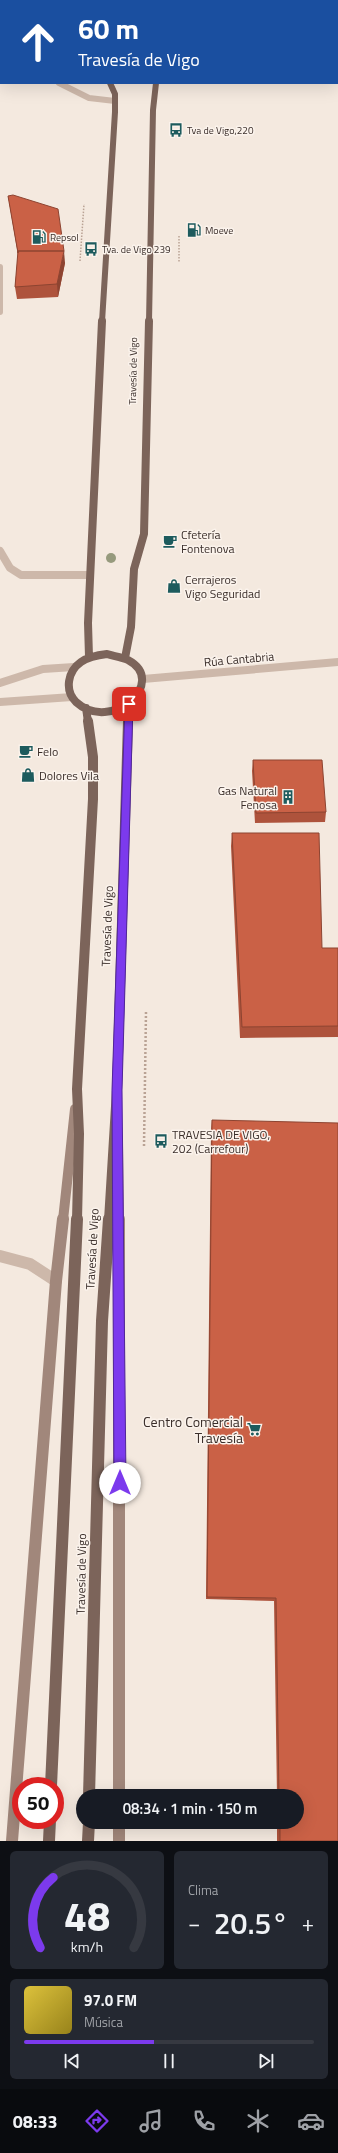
<!DOCTYPE html>
<html lang="es">
<head>
<meta charset="utf-8">
<style>
  body { margin:0; font-family:"Titillium Web",sans-serif; background:#242831; color:#f1f3f6; height:100vh; display:flex; flex-direction:column; font-size:15px; white-space:nowrap }
  * { box-sizing:border-box; margin:0 }
  p { font-size:13px; color:#9ea1a6 }
  .icon { flex:none; width:22px; height:22px; fill:none; stroke:currentColor; stroke-width:2; stroke-linecap:round; stroke-linejoin:round }
  .map { position:relative; height:1841px; overflow:hidden }
  .sheet { display:flex; flex-direction:column; gap:10px; padding:10px; background:#0d0f14; flex:1 }
  .sheet>* { flex:none }
  .top-card { position:absolute; left:0px; top:0px; width:338px; height:84px; box-shadow:0 4px 16px #0002; background:#1a4fa0; color:#fff; overflow:hidden }
  .speed { position:absolute; left:12px; top:1777px; display:flex; gap:8px; font-size:20px; font-weight:700; text-align:center }
  .speed>* { display:grid; place-content:center; width:52px; height:52px; border-radius:50%; background:#171b24; box-shadow:0 4px 16px #0002; line-height:1 }
  .speed .limit { border:6px solid #d22; background:#fff; color:#111 }
  .pin { position:absolute; display:grid; place-items:center; width:34px; height:34px; color:#fff; margin:-17px; border-radius:8px; box-shadow:0 2px 6px #0006 }
  .me { position:absolute; width:44px; margin:-22px; rotate:0deg; stroke-linejoin:round; filter:drop-shadow(0 0 3px #0008) }
  .turn { display:flex; align-items:center; gap:14px; height:84px; padding:0 12px; font-size:18px }
  .turn .icon { width:52px; height:52px; stroke-width:2.5 }
  .turn b { display:block; font-size:28px; line-height:34px }
  .big { font-size:30px; font-weight:600; line-height:1.1 }
  .sheet .widget { flex:1; display:flex; flex-direction:column; justify-content:center; gap:6px; min-width:0; padding:0 14px; border-radius:6px; background:#242831 }
  .sheet .dial { align-items:center; gap:0 }
  .dial svg { height:104px; overflow:visible; fill:none; stroke:#363941; stroke-width:7; stroke-linecap:round; text-anchor:middle }
  .dial text { fill:#f1f3f6; stroke:none }
  .song { display:flex; align-items:center; gap:12px }
  .cover { width:48px; height:48px; border-radius:6px; background:linear-gradient(135deg,hsl(50 70% 55%),hsl(50 70% 35%)) }
  .played { height:4px; border-radius:2px; background:linear-gradient(90deg,#7c3aed 45%,#363941 45%) }
  .keys { display:flex; justify-content:space-around; direction:ltr }
  .heat { display:flex; justify-content:space-between; align-items:center; font-size:22px; direction:ltr }
  .sheet .tiles { flex:1; display:grid; gap:10px; grid-template-columns:1fr 1fr }
  .widget:last-child { grid-column:span 2 }
  .trip { position:absolute; left:76px; top:1789px; width:228px; height:40px; border-radius:20px; background:#171b24; box-shadow:0 4px 16px #0002; font-weight:600; line-height:40px; text-align:center }
  .menu { display:flex; height:64px; justify-content:space-around; align-items:center; background:#090b0e; color:#9ea1a6 }
  .menu .icon { width:28px; height:28px }
  .menu .selected { color:#7c3aed }
  .menu b { font-size:18px; color:#f1f3f6 }
  .map>svg:first-child { display:block }
</style>
</head>
<body>
<div class="map">
<svg width="338" height="1841" viewBox="0 0 338 1841">
  <rect width="100%" height="100%" fill="#f4e9df"/>
  <g fill="none" stroke-linecap="round" stroke-linejoin="round">
    <!-- path-far1 -->
    <path stroke="#b9a294" stroke-width="1.5" stroke-dasharray="1.5 1.5" stroke-linecap="butt" d="M179,236V263
      M80,261L84,204"/>
    <!-- path -->
    <path stroke="#b9a294" stroke-width="2.5" stroke-dasharray="2 2" stroke-linecap="butt" d="M144,1146L146,1011"/>
    <!-- lane -->
    <path stroke="#cdb8aa" stroke-width="6" d="M59,83L89,98L115,101"/>
    <!-- street-far2 -->
    <path stroke="#cdb8aa" stroke-width="6" d="M0,267V312"/>
    <!-- street-far1 -->
    <path stroke="#cdb8aa" stroke-width="8" d="M0,551L10,568L21,575H90
      M143,679L338,662
      M0,683L43,669L74,667
      M0,702L72,697"/>
    <!-- street -->
    <path stroke="#cdb8aa" stroke-width="12" d="M0,1256L30,1264L56,1281"/>
    <!-- secondary-far1 -->
    <path stroke="#a1877b" stroke-width="10" d="M118,1146L119,1220
      M63,1220L75,1109"/>
    <!-- secondary -->
    <path stroke="#a1877b" stroke-width="12" d="M119,1219V1796
      M119,1822V1841
      M12,1841L56,1281L63,1219"/>
    <!-- primary-far3 -->
    <path stroke="#7c645a" stroke-width="6" d="M102,322L115,112V94L110,83
      M149,322L153,110L156,83"/>
    <!-- primary-far2 -->
    <path stroke="#7c645a" stroke-width="8" d="M107,654C113,656 122,657 128,660C169,682 111,734 76,702C64,690 68,671 81,662C88,657 98,655 107,654Z
      M89,657L88,623L102,321
      M125,658L131,627L134,569L144,534L149,321
      M86,708L88,722
      M128,722L129,704"/>
    <!-- primary-far1 -->
    <path stroke="#7c645a" stroke-width="10" d="M77,1220L79,1134L77,1089L93,799V757L88,721
      M109,1220L117,1090L128,721"/>
    <!-- primary -->
    <path stroke="#7c645a" stroke-width="12" d="M51,1786L77,1219
      M89,1796L102,1321L109,1219
      M49,1841L50,1820
      M88,1841L89,1822"/>
    <!-- highway -->
    <path fill="#5b4840" fill-rule="evenodd" d="M122,0H130V1H122Z
      M148,0H156V1H148Z"/>
  </g>
  <!-- trees -->
  <circle fill="#969a7d" cx="111" cy="558" r="5"/>
  <!-- wall -->
  <path fill="#ae533c" d="M8,196L65,263L58,297L17,299L15,287L18,255Z
    M253,760L326,812L325,822L255,823L252,771Z
    M232,833L322,948H338V1037L240,1038L231,846Z
    M212,1120L338,1841H277V1822H297V1796H277L274,1601L206,1599L211,1130Z"/>
  <!-- shaded-wall -->
  <path fill="#8d4431" d="M64,251L65,263L58,297L57,284Z"/>
  <!-- building -->
  <path fill="#ca6146" stroke="#8d4431" d="M13,195L58,209L64,251H18V253L8,196Z
    M18,251H64L57,284L15,287Z
    M253,760H322L326,812L256,813Z
    M232,833H319L322,948H338V1026L242,1027Z
    M212,1120L338,1123V1841H280V1822H297V1796H279L276,1598L207,1597Z"/>
  <!-- route -->
  <path fill="#7c3aed" stroke="#51269a" d="M129,701L133,704L122,1090L126,1483L124,1487L120,1489L116,1487L114,1483L112,1090L125,704Z"/>
  <!-- icons -->
  <defs>
    <symbol id="bus-bare" viewBox="-9 -9 18 18"><path d="M-5-6H5V4H4V6H2V4H-2V6H-4V4H-5ZM-3.5-4V0h7V-4ZM-3.5 1.2v1.5H-2V1.2ZM2 1.2v1.5H3.5V1.2Z" fill="#1d5b5d" stroke="#fbf3ec" stroke-width="2.5" paint-order="stroke"/></symbol>
    <symbol id="fuel-bare" viewBox="-9 -9 18 18"><path d="M-5.5-6h7V0h2V4h1.3V-2.5L3-4.5l.8-.8L6-3V5H2.5V1h-1V6h-7ZM-4.2-4.7v3.2H.2V-4.7Z" fill="#1d5b5d" stroke="#fbf3ec" stroke-width="2.5" paint-order="stroke"/></symbol>
    <symbol id="cafe-bare" viewBox="-9 -9 18 18"><path d="M-5.5-4.5H6V0H3Q3 3.5 0 3.5H-2.5Q-5.5 3.5-5.5 0ZM3-3.2v2h1.7v-2ZM-6 4.5H4V6H-6Z" fill="#1d5b5d" stroke="#fbf3ec" stroke-width="2.5" paint-order="stroke"/></symbol>
    <symbol id="shop-bare" viewBox="-9 -9 18 18"><path d="M-5-2.5h2.3a2.7 3.5 0 0 1 5.4 0H5L5.5 6h-11ZM-1.5-2.5h3a1.5 2.3 0 0 0-3 0Z" fill="#1d5b5d" stroke="#fbf3ec" stroke-width="2.5" paint-order="stroke"/></symbol>
    <symbol id="building-bare" viewBox="-9 -9 18 18"><path d="M-4-6H4V6H1V3H-1V6H-4ZM-2.5-4.3h1.7v1.8h-1.7ZM.8-4.3h1.7v1.8H.8ZM-2.5-1h1.7V.8h-1.7ZM.8-1h1.7V.8H.8Z" fill="#1d5b5d" stroke="#fbf3ec" stroke-width="2.5" paint-order="stroke"/></symbol>
    <symbol id="supermarket-bare" viewBox="-9 -9 18 18"><path d="M-6-5.5h2.5l.6 2H6L4.5 2H-2.5L-4.4-4H-6ZM-1.5 3.2a1.3 1.3 0 1 0 .1 0ZM3 3.2a1.3 1.3 0 1 0 .1 0Z" fill="#1d5b5d" stroke="#fbf3ec" stroke-width="2.5" paint-order="stroke"/></symbol>
  </defs>
  <g fill-rule="evenodd">
    <use href="#bus-bare" x="166" y="120" width="20" height="20"/>
    <use href="#fuel-bare" x="184" y="220" width="20" height="20"/>
    <use href="#fuel-bare" x="29" y="227" width="20" height="20"/>
    <use href="#bus-bare" x="81" y="239" width="20" height="20"/>
    <use href="#cafe-bare" x="160" y="531" width="20" height="20"/>
    <use href="#shop-bare" x="164" y="576" width="20" height="20"/>
    <use href="#cafe-bare" x="16" y="741" width="20" height="20"/>
    <use href="#shop-bare" x="18" y="765" width="20" height="20"/>
    <use href="#building-bare" x="278" y="787" width="20" height="20"/>
    <use href="#bus-bare" x="151" y="1131" width="20" height="20"/>
    <use href="#supermarket-bare" x="244" y="1419" width="20" height="20"/>
  </g>
  <g text-anchor="middle" dominant-baseline="central" stroke-width="3" stroke-linejoin="round" paint-order="stroke">
    <!-- far-poi labels -->
    <g font-size="10" fill="#3a2e2a" stroke="#fbf3ec" text-anchor="start">
      <text x="187" y="130">Tva de Vigo,220</text>
      <text x="205" y="230">Moeve</text>
      <text x="50" y="237">Repsol</text>
      <text x="102" y="249">Tva. de Vigo 239</text>
    </g>
    <!-- far-street labels -->
    <g font-size="10" fill="#3a2e2a" stroke="#fbf3ec">
      <text transform="translate(133 371) rotate(-89)">Travesía de Vigo</text>
    </g>
    <!-- poi labels -->
    <g font-size="12" fill="#3a2e2a" stroke="#fbf3ec" text-anchor="start">
      <text x="181" y="534">Cfetería<tspan x="181" dy="14">Fontenova</tspan></text>
      <text x="185" y="579">Cerrajeros<tspan x="185" dy="14">Vigo Seguridad</tspan></text>
      <text x="37" y="751">Felo</text>
      <text x="39" y="775">Dolores Vila</text>
      <text x="277" y="790" text-anchor="end">Gas Natural<tspan x="277" dy="14">Fenosa</tspan></text>
      <text x="172" y="1134">TRAVESIA DE VIGO,<tspan x="172" dy="14">202 (Carrefour)</tspan></text>
    </g>
    <!-- street labels -->
    <g font-size="12" fill="#3a2e2a" stroke="#fbf3ec">
      <text transform="translate(239 659) rotate(-5)">Rúa Cantabria</text>
      <text transform="translate(107 926) rotate(-88)">Travesía de Vigo</text>
      <text transform="translate(92 1249) rotate(-87)">Travesía de Vigo</text>
      <text transform="translate(81 1574) rotate(-89)">Travesía de Vigo</text>
    </g>
    <!-- near-poi labels -->
    <g font-size="14" fill="#3a2e2a" stroke="#fbf3ec" text-anchor="end">
      <text x="243" y="1421">Centro Comercial<tspan x="243" dy="16">Travesía</tspan></text>
    </g>
  </g>
</svg>
<div class="speed"><div class="limit">50</div></div>
<div class="pin" style="left:129px;top:704px;background:#d93025"><svg class="icon" aria-label="arrive" viewBox="0 0 24 24"><path d="M6 21V4h12l-3 4 3 4H6"/></svg></div>
<svg class="me" style="left:120px;top:1483px" viewBox="-20 -20 40 40"><circle r="19" fill="#fff"/><path d="M0-13L10 11 0 6-10 11z" fill="#7c3aed"/></svg>
<div class="trip">08:34 · 1 min · 150 m</div>
<div class="top-card">
<div class="turn"><svg class="icon" aria-label="ahead" viewBox="0 0 24 24"><path d="M12 20V5M6 11l6-6 6 6"/></svg><div><b>60 m</b>Travesía de Vigo</div></div>
</div>
</div>
<section class="sheet">
<div class="tiles">
<div class="widget dial"><svg viewBox="0 0 100 80">
<path d="M14 69A42 42 0 1 1 86 69"/>
<path d="M14 69A42 42 0 0 1 24 15" stroke="#7c3aed"/>
<text x="50" y="56" font-size="32" font-weight="700">48</text>
<text x="50" y="72" font-size="11">km/h</text>
</svg></div>
<div class="widget"><p>Clima</p>
<div class="heat"><a>−</a><b class="big">20.5°</b><a>+</a></div>
</div>
<div class="widget">
<div class="song"><i class="cover"></i><div><b>97.0 FM</b><p>Música</p></div></div>
<div class="played"></div>
<div class="keys"><svg class="icon" aria-label="previous" viewBox="0 0 24 24"><path d="M18 5L8 12l10 7zM5 5v14"/></svg><svg class="icon" aria-label="pause" viewBox="0 0 24 24"><path d="M8 5v14M16 5v14"/></svg><svg class="icon" aria-label="next" viewBox="0 0 24 24"><path d="M6 5l10 7-10 7zM19 5v14"/></svg></div>
</div>
</div>
</section>
<nav class="menu">
<b>08:33</b>
<svg class="icon selected" aria-label="directions" viewBox="0 0 24 24"><path d="M12 3l9 9-9 9-9-9zM9 14v-3h6M13 9l2 2-2 2"/></svg>
<svg class="icon" aria-label="music" viewBox="0 0 24 24"><path d="M9 18V5l10-2v13"/><circle cx="6" cy="18" r="3"/><circle cx="16" cy="16" r="3"/></svg>
<svg class="icon" aria-label="phone" viewBox="0 0 24 24"><path d="M5 4h4l2 5-3 2q2 4 5 5l2-3 5 2v4C11 20 4 13 5 4z"/></svg>
<svg class="icon" aria-label="climate" viewBox="0 0 24 24"><path d="M12 3v18M4 7l16 10M4 17L20 7"/></svg>
<svg class="icon" aria-label="car" viewBox="0 0 24 24"><path d="M5 17H2v-5l4-1 3-4h7l3 4 3 1v5h-3M9 17h6M6 11h13"/><circle cx="7" cy="17" r="2"/><circle cx="17" cy="17" r="2"/></svg>
</nav>
</body>
</html>
